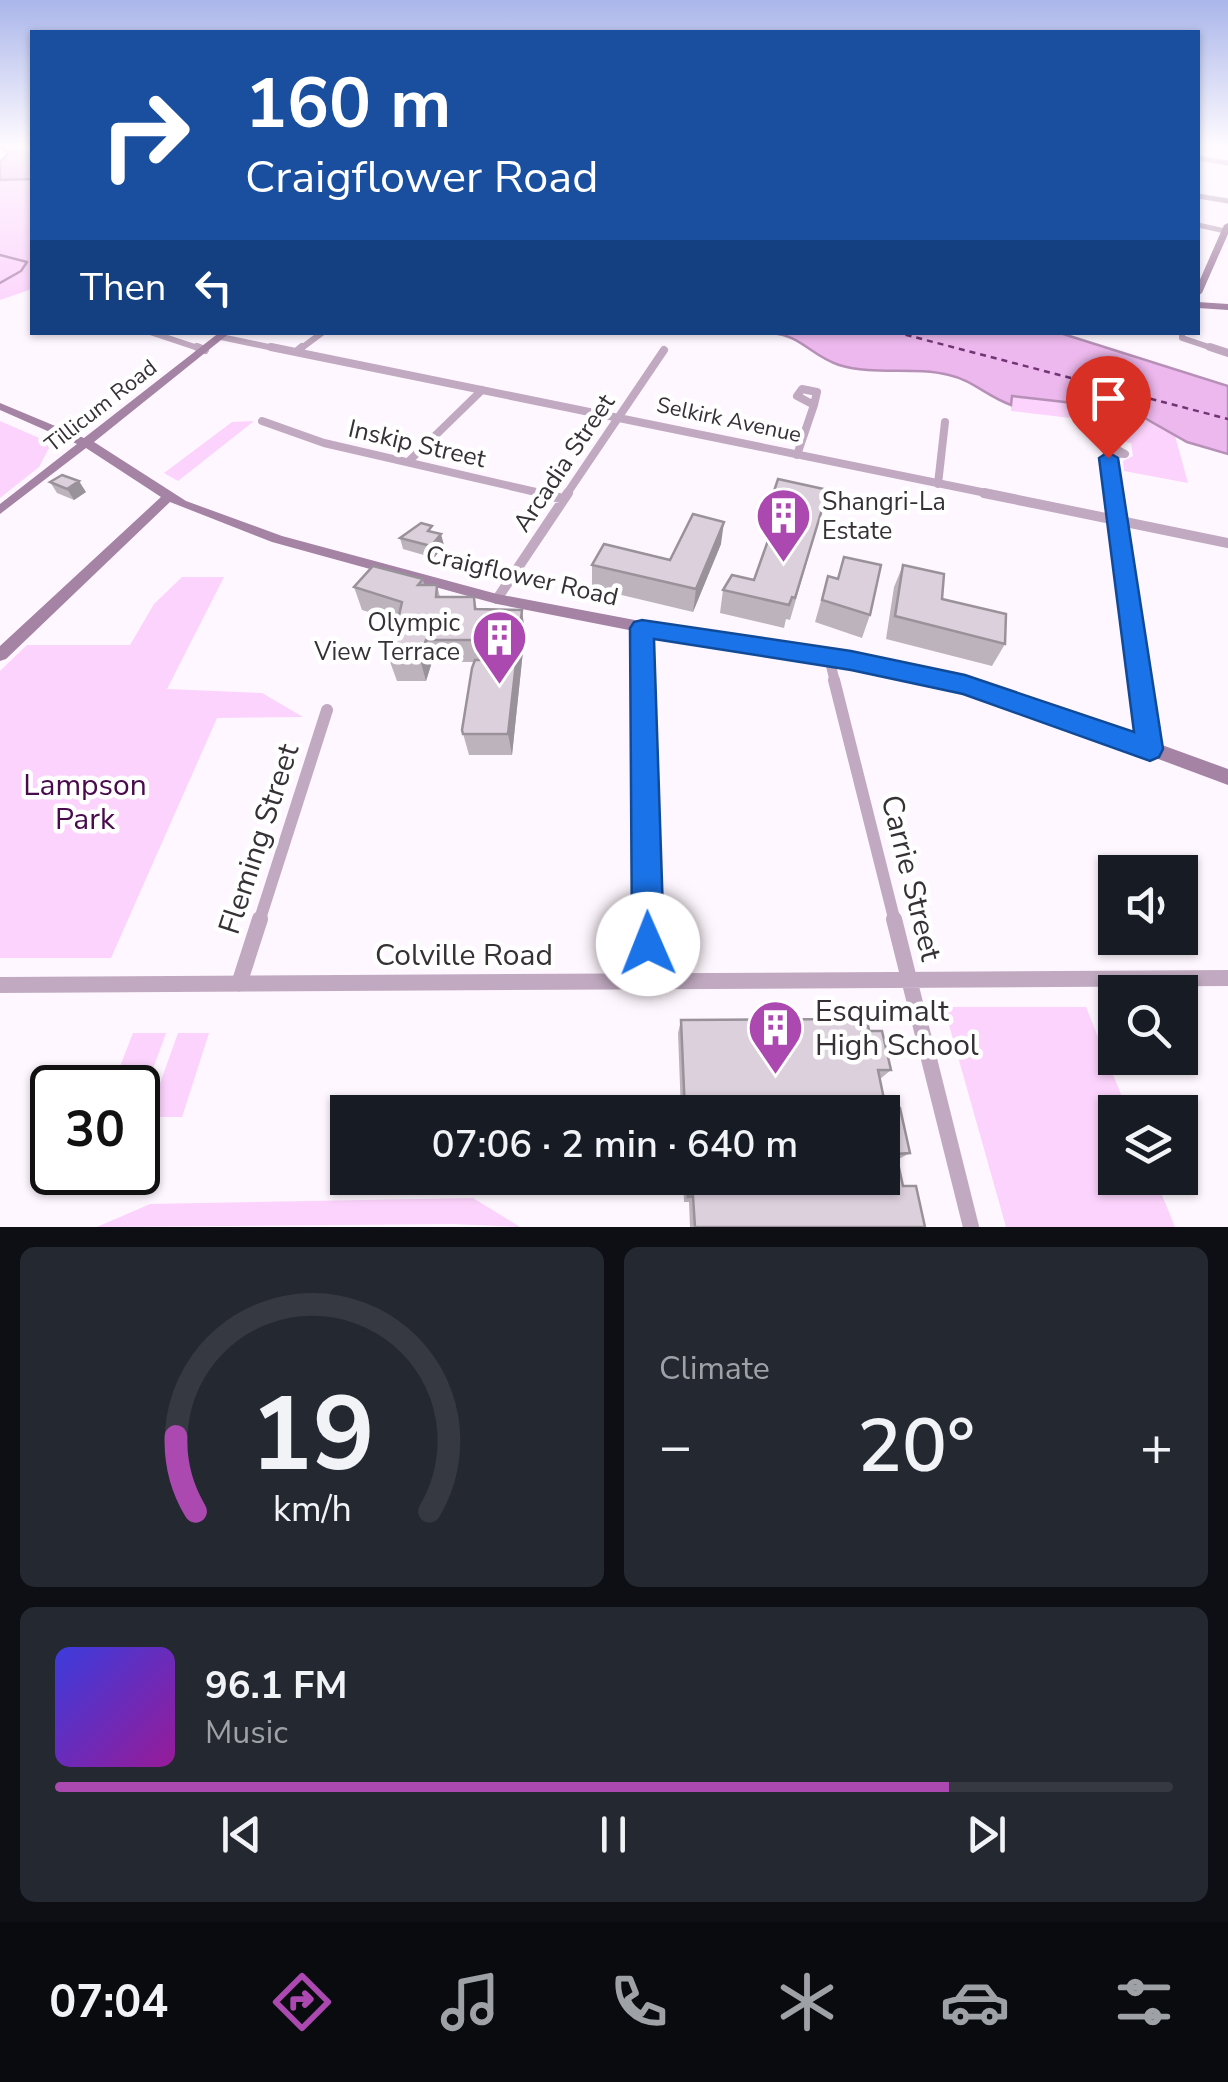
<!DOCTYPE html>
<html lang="en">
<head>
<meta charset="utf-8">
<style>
  body { margin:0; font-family:"Nunito Sans",sans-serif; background:#242831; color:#f1f3f6; height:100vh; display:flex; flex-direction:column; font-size:38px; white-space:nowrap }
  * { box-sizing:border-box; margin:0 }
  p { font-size:32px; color:#9ea1a6 }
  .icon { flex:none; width:55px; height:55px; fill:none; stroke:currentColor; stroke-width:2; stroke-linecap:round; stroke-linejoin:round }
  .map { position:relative; height:1227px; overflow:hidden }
  .details { display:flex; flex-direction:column; gap:20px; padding:20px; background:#0d0f14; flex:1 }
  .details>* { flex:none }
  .top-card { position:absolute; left:30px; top:30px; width:1170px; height:305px; border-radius:0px; box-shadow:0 2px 8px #0004; background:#1a4fa0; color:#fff; overflow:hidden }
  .fabs { position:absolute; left:1098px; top:855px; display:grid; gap:20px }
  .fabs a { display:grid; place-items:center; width:100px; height:100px; border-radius:0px; background:#171b24; box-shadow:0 2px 8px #0004; font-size:50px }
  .speed { position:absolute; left:30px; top:1065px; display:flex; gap:20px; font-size:50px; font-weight:700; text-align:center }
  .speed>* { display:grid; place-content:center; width:130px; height:130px; border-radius:50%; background:#171b24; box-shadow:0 2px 8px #0004; line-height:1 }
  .speed .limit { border:5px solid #111; border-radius:15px; background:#fff; color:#111 }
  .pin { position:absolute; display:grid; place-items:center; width:85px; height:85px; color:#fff; margin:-102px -42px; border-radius:50% 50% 50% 0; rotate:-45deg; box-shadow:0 0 10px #0007 }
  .pin .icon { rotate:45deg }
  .me { position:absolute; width:110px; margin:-55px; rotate:359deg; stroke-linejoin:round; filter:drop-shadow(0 0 8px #0008) }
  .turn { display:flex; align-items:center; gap:35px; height:210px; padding:0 50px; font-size:45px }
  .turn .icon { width:130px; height:130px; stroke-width:2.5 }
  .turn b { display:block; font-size:70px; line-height:85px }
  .then { display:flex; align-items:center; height:95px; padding:0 50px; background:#0003; gap:20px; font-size:38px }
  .big { font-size:75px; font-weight:600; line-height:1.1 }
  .details .tile { flex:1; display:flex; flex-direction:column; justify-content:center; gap:15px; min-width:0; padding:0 35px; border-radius:15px; background:#242831 }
  .details .dial { align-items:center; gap:0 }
  .dial svg { height:260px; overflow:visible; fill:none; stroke:#363941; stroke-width:7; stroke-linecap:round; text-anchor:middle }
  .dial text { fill:#f1f3f6; stroke:none }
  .song { display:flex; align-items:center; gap:30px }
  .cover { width:120px; height:120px; border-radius:15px; background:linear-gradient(135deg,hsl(240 70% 55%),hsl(300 70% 35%)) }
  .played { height:10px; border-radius:5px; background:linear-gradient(90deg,#ac49b0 80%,#363941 80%) }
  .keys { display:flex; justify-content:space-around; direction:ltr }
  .heat { display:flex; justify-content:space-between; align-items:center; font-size:55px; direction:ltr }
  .details .tiles { flex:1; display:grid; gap:20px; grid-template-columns:1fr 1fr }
  .tile:last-child { grid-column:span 2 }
  .trip { position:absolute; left:330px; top:1095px; width:570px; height:100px; border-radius:0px; background:#171b24; box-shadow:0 2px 8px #0004; font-weight:600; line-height:100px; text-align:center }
  .tabs { display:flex; height:160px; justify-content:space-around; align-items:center; background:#090b0e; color:#9ea1a6 }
  .tabs .icon { width:70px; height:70px }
  .tabs .selected { color:#ac49b0 }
  .tabs b { font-size:45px; color:#f1f3f6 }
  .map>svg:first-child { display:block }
</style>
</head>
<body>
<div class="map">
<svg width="1228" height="1227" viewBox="0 0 1228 1227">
  <rect width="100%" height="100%" fill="#fff7ff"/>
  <!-- green -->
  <path fill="#fcd3fc" d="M32,179V289L0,300V180Z
    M1011,396L1073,403L1076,409C1117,417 1134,413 1174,432L1188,483L1124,471L1123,461L1133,456L1131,443L1090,436L1087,420L1011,411Z
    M0,421L46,441L49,448L39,467L0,498Z
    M254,421L178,481L164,473L232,422Z
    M182,577H224L167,689L262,693L303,717L217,718L111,958H0V671L27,645H130L154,604Z
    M944,1007H1086L1128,1112H1115V1178H1155L1175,1227H1006Z
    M133,1033H166L138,1110V1088L112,1087Z
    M178,1033H209L182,1117H148Z
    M473,1198L520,1227L452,1224L97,1227L150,1204Z"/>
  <!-- water -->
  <path fill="#edb8ed" stroke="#b690b6" stroke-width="2.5" d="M0,146H32V179L0,180V162L8,154Z
    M1060,333L1228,386V454L1187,442L1141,416L1075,409L1073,403L1012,396L1011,405C988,397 972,380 949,375C913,366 875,376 839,365C811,356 801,335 771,333Z"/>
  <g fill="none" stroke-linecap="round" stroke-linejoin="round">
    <!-- stream -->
    <path stroke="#b690b6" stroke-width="2.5" d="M0,255L27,262L21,271L0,283"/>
    <!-- ferry -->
    <path stroke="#723574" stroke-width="2.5" stroke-dasharray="6 5" stroke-linecap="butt" d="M895,332L1228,419"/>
    <!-- street-far5 -->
    <path stroke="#c1aac1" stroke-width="5" d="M1198,158L1228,163
      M1198,196L1228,201
      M1198,225L1225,231"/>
    <!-- street-far4 -->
    <path stroke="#c1aac1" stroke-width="6" d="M150,332L204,350
      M1182,332V338L1218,350
      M221,337L283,350
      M299,350L323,332"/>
    <!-- street-far3 -->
    <path stroke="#c1aac1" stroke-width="8" d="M197,347L205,350
      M271,347L996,495
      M1210,347L1228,353
      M296,352L302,347
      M802,389L817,392L814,405L797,396Z
      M262,421L324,443L549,495
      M1109,445L1125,454L1107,453L1104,448Z
      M797,455L814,405
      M1111,455L1116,495
      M408,462L482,390
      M938,484L945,422
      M566,495L664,350"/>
    <!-- street-far2 -->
    <path stroke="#c1aac1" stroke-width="10" d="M538,493L564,499
      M984,493L1228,543
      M1116,493L1141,682
      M497,599L568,493
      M642,628L643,682
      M829,658L835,682"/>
    <!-- street-far1 -->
    <path stroke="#c1aac1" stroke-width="12" d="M643,680L648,922
      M834,680L895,922
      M1141,680L1150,749
      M259,922L327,710"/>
    <!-- street -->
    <path stroke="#c1aac1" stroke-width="16" d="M648,919L649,981
      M894,919L971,1227
      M239,984L260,919
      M0,985L1228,978"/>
    <!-- secondary -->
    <path fill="#a483a4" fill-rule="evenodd" d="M1228,223V234L1202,293L1198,296V284L1224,225Z
      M1198,302L1228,304V310L1198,308Z
      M220,332H231L94,442L186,501L282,536L497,594L751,642L851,654L965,678L1052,705L1228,769V785L1043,716L965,692L851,666L751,654L497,604L272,542L170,502L6,659L0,661V646L161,497L86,448L0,514V504L77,444L0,410V403L84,438Z"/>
  </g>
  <!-- wall -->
  <path fill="#bdb3bd" d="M50,482L86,492L74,500L57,493Z
    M828,490L790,620L786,619L784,628L720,613L723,590L754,580L777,515L769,514L774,491Z
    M433,532L444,545L434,558L403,549L400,538Z
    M721,544L693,612L592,588V565L670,560Z
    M844,557L870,615L862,638L815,622L828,576L837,579Z
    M903,565L942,599L1005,644L992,666L886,639L894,587Z
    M423,579L424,585H437L440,597H474L477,609L525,632L512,755H469L462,730L474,662H432L426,681H397L389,659L398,621L362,610L354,587Z
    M681,1020L869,1031L891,1070L880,1079L886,1109L910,1153L897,1160L903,1186L925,1227H690L689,1202H684L683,1178H882V1112H681L678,1033Z"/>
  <!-- shaded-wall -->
  <path fill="#9a929a" d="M79,481L86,492L74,500L67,489Z
    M724,522L721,544L693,612L696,589Z
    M441,534L444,545L434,558L431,546Z
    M522,610L525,632L512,755L508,734Z
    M426,640L432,662L426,681L420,659Z"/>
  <!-- building -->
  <path fill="#dcd0dc" stroke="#9a929a" stroke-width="2.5" d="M62,475L79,481L67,489L50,482Z
    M778,479L828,490L795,598L792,597L789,605L723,590L732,575L754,580L782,501L783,493L774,491Z
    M693,514L724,522L696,589L592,565L604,544L670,560Z
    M421,523L432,526L428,531L441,534L431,546L400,538Z
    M844,557L881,565L870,615L822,600L828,576L838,579Z
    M903,565L944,574L942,599L1006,614L1005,644L895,616Z
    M373,566L423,579L418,585H437L436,597H474L475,609L522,610L508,734H463L462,730L472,668L475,660H484L487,640H426L420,659H389L402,602L354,587Z
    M867,1019L869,1031H882L891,1070H878L886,1109L900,1108L910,1153L896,1154L903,1186H916L925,1227H695L693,1196L688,1197V1178H882V1112H685L681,1020Z"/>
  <!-- sky -->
  <linearGradient id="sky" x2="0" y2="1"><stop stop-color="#aab6ea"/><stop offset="0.46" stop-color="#fffbff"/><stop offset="1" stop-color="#fffbff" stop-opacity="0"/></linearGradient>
  <rect width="1228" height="318" fill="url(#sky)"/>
  <!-- route -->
  <path fill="#1a73e8" stroke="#114b97" stroke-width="2.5" d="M1108,452L1118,458L1163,749L1159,757L1150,761L963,694L851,670L654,639L664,944L659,955L648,960L636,955L632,944L630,628L634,622L642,620L851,651L965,675L1134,732L1099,458Z"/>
  <!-- icons -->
  <defs>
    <symbol id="building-pin" viewBox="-11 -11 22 30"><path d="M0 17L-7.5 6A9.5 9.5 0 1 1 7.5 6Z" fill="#ac49b0" stroke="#fff"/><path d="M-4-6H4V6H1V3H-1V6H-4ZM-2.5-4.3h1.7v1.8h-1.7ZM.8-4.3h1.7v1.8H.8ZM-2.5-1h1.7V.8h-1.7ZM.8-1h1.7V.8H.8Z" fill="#fff"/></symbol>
  </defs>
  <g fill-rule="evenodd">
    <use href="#building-pin" x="752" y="484" width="63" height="86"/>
    <use href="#building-pin" x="468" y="606" width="63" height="86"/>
    <use href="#building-pin" x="744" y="996" width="63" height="86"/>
  </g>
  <g text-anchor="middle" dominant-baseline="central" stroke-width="9" stroke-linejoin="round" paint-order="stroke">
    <!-- far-street labels -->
    <g font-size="22" fill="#353135" stroke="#fff">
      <text transform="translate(101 406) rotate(-38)">Tillicum Road</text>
      <text transform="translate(729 420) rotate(12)">Selkirk Avenue</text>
    </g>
    <!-- street labels -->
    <g font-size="25" fill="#353135" stroke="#fff">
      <text transform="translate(417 444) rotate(13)">Inskip Street</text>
      <text transform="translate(564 463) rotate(-56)">Arcadia Street</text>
      <text transform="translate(522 576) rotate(13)">Craigflower Road</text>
    </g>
    <!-- poi labels -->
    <g font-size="25" fill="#353135" stroke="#fff" text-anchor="start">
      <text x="822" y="502">Shangri-La<tspan x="822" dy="29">Estate</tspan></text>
      <text x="460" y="623" text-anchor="end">Olympic<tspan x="460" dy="29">View Terrace</tspan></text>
    </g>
    <!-- near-park labels -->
    <g font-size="30" fill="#490b4c" stroke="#fff">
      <text x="85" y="785">Lampson<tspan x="85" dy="34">Park</tspan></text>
    </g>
    <!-- near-street labels -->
    <g font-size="30" fill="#353135" stroke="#fff">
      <text transform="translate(259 839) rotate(-72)">Fleming Street</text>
      <text transform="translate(911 878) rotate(76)">Carrie Street</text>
      <text x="464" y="955">Colville Road</text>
    </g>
    <!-- near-poi labels -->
    <g font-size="30" fill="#353135" stroke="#fff" text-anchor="start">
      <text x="815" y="1011">Esquimalt<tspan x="815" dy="34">High School</tspan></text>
    </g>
  </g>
</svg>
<div class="fabs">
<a><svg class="icon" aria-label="sound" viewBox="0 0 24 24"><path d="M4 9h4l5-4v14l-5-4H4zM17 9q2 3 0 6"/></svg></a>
<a><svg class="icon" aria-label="search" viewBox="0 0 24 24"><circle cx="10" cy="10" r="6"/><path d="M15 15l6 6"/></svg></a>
<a><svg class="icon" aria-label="layers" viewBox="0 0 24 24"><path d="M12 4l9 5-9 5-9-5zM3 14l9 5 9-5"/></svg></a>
</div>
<div class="speed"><div class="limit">30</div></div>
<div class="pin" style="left:1108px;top:458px;background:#d93025"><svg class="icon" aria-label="arrive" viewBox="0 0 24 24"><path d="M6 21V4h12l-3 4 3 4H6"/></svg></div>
<svg class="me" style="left:648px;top:944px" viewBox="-20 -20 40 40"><circle r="19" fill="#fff"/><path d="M0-13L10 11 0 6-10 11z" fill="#1a73e8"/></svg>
<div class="trip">07:06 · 2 min · 640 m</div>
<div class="top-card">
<div class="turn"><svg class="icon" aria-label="right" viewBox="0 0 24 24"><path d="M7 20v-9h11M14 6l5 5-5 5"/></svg><div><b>160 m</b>Craigflower Road</div></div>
<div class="then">Then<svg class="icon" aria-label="left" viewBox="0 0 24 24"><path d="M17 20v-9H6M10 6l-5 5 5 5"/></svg></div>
</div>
</div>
<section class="details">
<div class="tiles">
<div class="tile dial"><svg viewBox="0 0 100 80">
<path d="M14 69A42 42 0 1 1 86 69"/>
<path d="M14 69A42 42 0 0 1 8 46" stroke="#ac49b0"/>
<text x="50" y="56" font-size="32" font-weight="700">19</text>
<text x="50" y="72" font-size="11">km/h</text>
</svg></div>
<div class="tile"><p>Climate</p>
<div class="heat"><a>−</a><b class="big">20°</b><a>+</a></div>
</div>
<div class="tile">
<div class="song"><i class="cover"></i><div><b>96.1 FM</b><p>Music</p></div></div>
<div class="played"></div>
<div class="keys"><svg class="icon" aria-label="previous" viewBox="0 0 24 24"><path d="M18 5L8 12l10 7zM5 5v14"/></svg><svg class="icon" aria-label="pause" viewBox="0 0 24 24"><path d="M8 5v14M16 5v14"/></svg><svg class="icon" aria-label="next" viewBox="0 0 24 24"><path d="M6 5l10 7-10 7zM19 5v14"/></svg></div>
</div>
</div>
</section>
<nav class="tabs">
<b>07:04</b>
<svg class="icon selected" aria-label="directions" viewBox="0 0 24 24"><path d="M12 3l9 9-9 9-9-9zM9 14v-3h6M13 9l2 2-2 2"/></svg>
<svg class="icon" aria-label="music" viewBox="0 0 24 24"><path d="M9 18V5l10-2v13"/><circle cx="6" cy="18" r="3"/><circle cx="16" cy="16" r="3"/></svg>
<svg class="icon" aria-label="phone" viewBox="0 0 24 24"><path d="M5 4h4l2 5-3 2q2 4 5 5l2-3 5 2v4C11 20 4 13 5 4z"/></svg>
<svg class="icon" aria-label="climate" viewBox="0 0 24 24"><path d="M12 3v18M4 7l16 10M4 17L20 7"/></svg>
<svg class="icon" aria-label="car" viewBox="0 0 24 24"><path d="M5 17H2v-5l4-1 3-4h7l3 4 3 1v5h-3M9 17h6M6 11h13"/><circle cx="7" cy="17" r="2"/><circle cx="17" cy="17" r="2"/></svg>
<svg class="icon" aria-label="filters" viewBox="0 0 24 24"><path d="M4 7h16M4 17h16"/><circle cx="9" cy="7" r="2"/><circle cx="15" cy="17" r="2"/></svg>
</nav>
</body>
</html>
